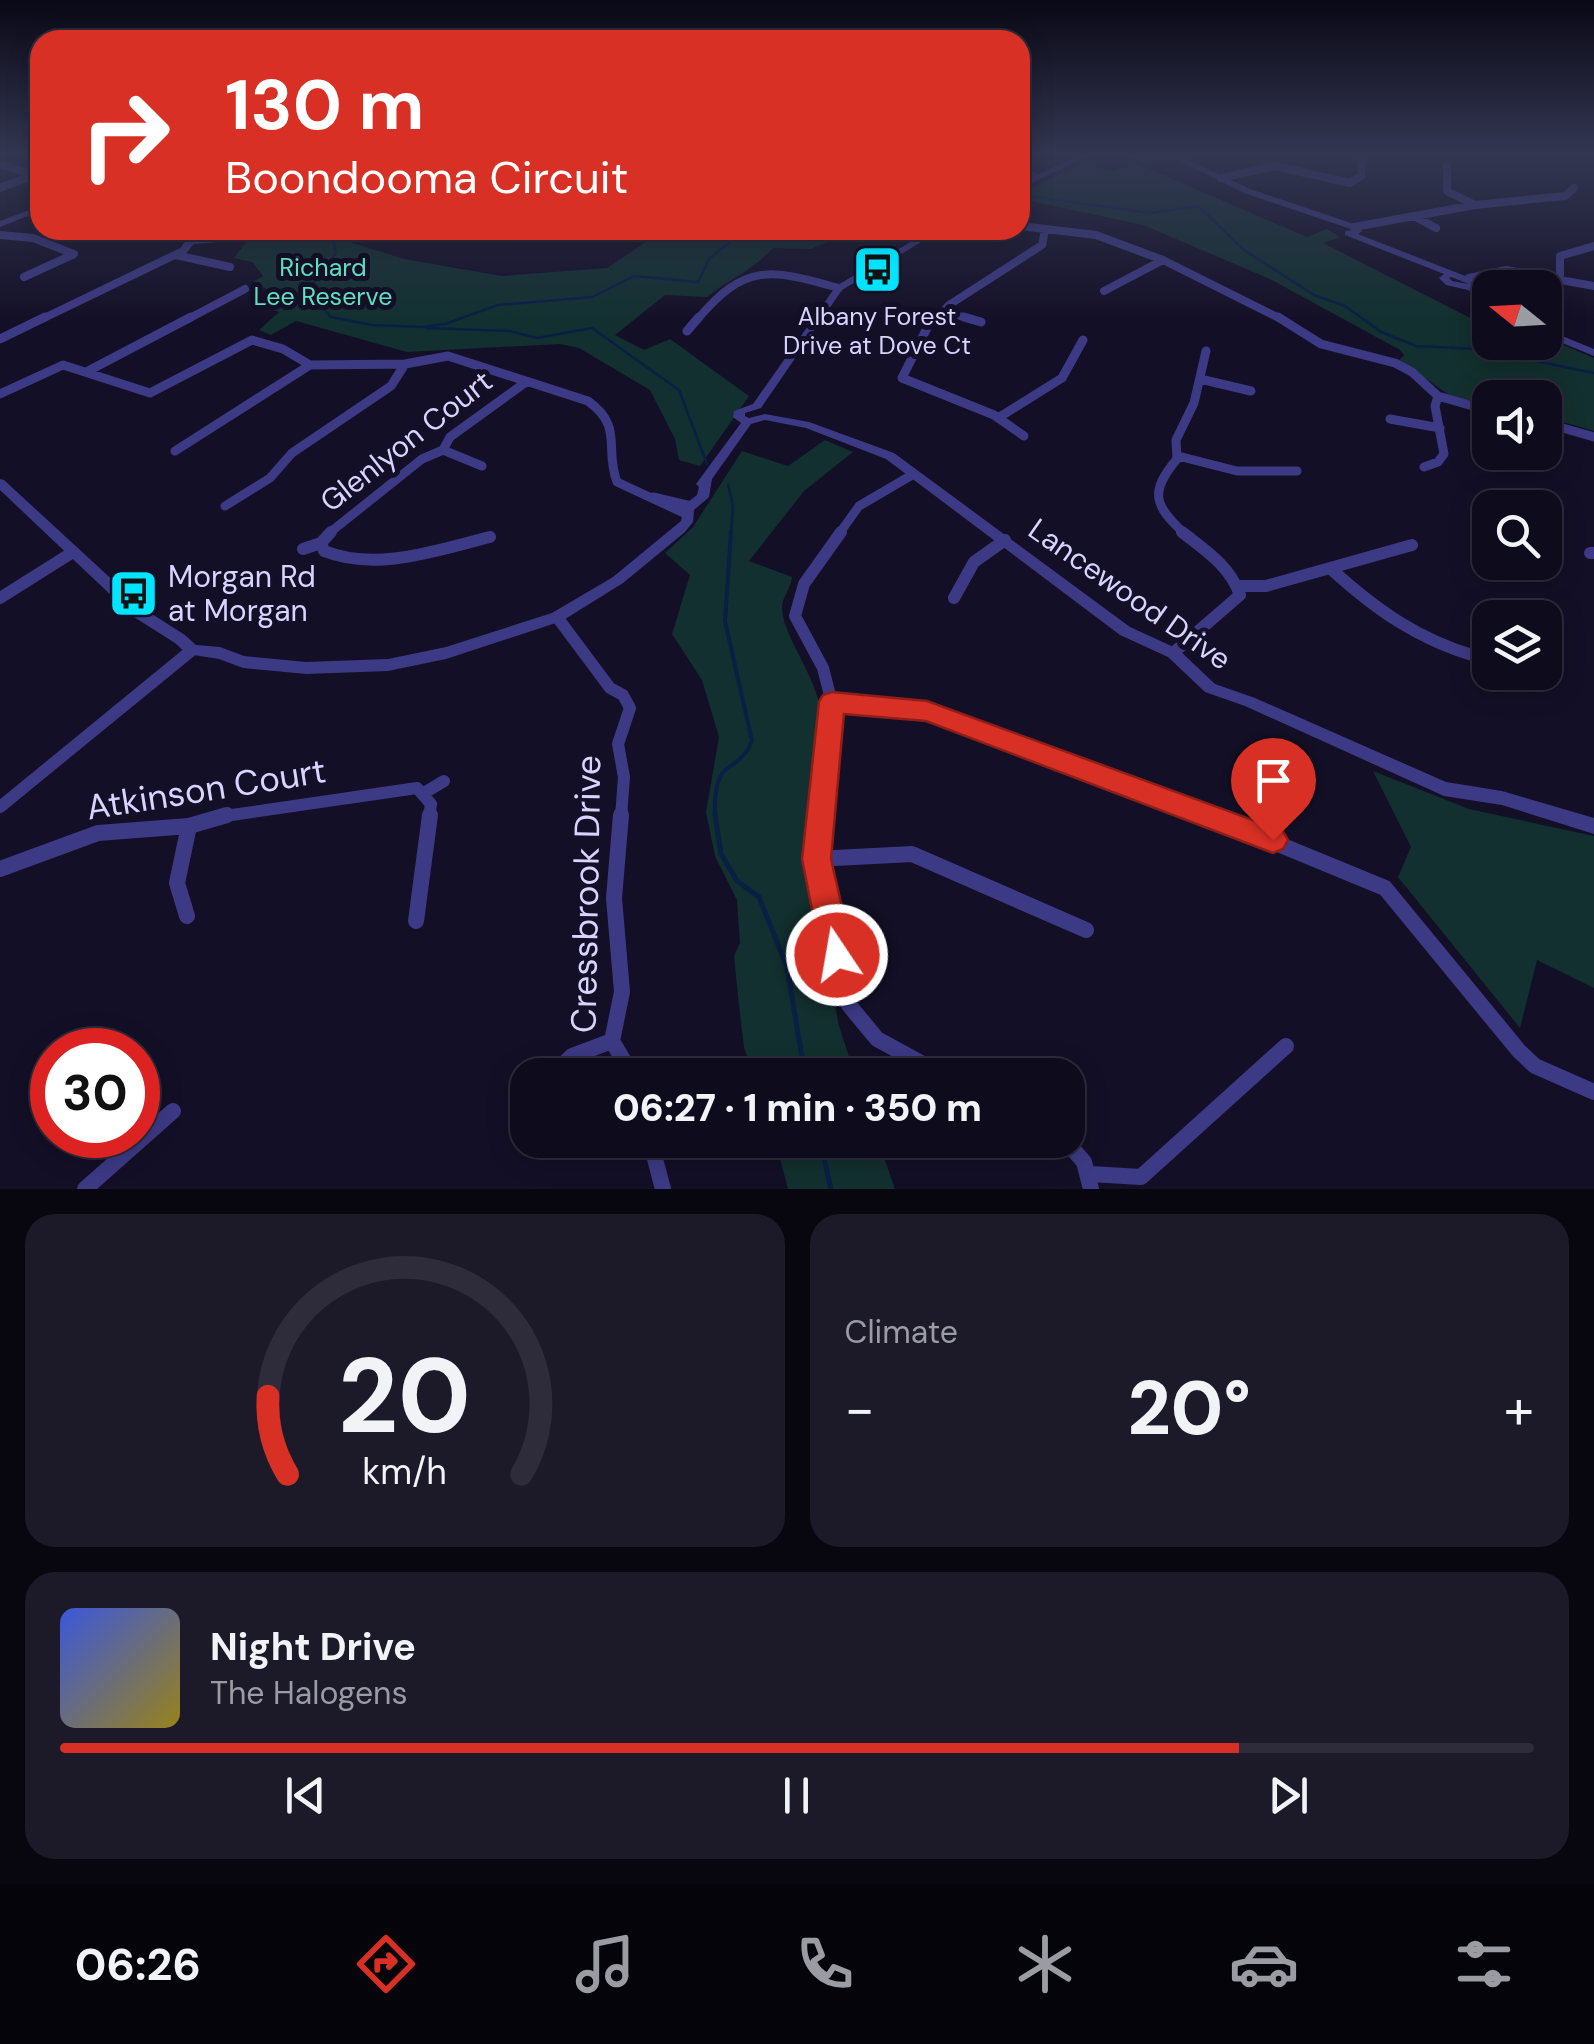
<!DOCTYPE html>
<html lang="en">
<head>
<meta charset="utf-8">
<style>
  body { margin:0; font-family:"DM Sans",sans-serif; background:#1c1929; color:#f1f3f6; height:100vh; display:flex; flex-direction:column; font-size:38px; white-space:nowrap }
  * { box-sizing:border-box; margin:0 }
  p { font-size:32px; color:#9b9ba3 }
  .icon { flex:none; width:55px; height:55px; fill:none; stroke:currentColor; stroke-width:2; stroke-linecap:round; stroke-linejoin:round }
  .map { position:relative; height:1189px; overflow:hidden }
  .sheet { display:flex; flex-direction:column; gap:25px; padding:25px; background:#08060f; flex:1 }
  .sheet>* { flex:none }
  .banner { position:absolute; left:30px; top:30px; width:1000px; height:210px; border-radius:30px; box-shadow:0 5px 25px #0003,0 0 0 2px #2e2b3b; background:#d93025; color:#fff; overflow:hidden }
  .needle { width:65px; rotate:288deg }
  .fabs { position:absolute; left:1472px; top:270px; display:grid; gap:20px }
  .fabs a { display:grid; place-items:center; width:90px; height:90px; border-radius:20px; background:#0e0b1c; box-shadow:0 5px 25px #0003,0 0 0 2px #2e2b3b; font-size:50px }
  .speed { position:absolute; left:30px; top:1028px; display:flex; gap:20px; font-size:50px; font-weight:700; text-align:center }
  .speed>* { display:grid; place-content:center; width:130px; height:130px; border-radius:50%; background:#0e0b1c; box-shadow:0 5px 25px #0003,0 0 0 2px #2e2b3b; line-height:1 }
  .speed .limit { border:15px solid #d22; background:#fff; color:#111 }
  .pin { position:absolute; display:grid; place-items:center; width:85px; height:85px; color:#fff; margin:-102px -42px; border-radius:50% 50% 50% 0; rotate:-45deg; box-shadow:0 0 10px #0007 }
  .pin .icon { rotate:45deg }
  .me { position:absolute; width:110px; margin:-55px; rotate:348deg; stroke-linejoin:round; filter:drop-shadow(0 0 8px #0008) }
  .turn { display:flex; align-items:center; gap:35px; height:210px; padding:0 30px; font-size:45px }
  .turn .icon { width:130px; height:130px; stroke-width:2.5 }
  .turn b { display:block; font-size:70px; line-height:85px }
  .big { font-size:75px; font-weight:800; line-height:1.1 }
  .sheet .widget { flex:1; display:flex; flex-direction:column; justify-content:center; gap:15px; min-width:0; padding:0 35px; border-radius:30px; background:#1c1929 }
  .sheet .dial { align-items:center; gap:0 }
  .dial svg { height:260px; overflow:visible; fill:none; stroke:#2e2b3b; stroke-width:7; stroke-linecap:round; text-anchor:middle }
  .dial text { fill:#f1f3f6; stroke:none }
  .song { display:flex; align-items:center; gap:30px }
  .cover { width:120px; height:120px; border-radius:15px; background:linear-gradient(135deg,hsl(230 70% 55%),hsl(50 70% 35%)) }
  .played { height:10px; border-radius:5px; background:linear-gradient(90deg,#d93025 80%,#2e2b3b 80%) }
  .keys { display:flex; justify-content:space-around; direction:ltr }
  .heat { display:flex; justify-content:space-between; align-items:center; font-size:55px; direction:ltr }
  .sheet .tiles { flex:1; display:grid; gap:25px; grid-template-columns:1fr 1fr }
  .widget:last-child { grid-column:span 2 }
  .trip { position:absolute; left:510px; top:1058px; width:575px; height:100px; border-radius:30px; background:#0e0b1c; box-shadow:0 5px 25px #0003,0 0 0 2px #2e2b3b; font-weight:800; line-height:100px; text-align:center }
  .dock { display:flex; height:160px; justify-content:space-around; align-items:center; background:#06040b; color:#9b9ba3 }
  .dock .icon { width:70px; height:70px }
  .dock .on { color:#d93025 }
  .dock b { font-size:45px; color:#f1f3f6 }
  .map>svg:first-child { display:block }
</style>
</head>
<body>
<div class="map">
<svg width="1594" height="1189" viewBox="0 0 1594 1189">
  <rect width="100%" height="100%" fill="#130f26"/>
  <!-- green -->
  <path fill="#12302f" d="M1086,162L1108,172L1135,163L1307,237L1327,229L1340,237L1323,243L1490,328V342H1545V337L1594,358V431L1545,417V398H1490V405L1452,397L1399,360L1404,355L1400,350L1270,279L1143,225L1020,199V194Z
    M265,230H337L343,240L404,259L502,276L607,268L664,230H857L810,249L773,248C754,269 730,279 707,297L665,295L615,335L644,350L670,339L749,396L700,466L679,460L675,439L650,390L579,348L560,344L407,352L296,321L271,335L259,330L279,312L260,305L278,295L253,282L263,276L252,262L234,258L249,238Z
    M825,440L853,452L804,491L749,561L792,577C791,589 783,595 782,607C782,635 815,674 820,708L805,848L839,1026L855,1075H753L744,1047L739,1005L734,956L740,943L737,900L715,856L706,812L719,737L702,680L672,634L690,575L665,553L693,527L742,451L788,466Z
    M1373,771L1469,809L1594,836V988L1537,960L1520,1028L1398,877L1411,847Z
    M775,1140H878L895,1189H788Z"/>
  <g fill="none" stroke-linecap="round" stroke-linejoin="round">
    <!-- stream-far2 -->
    <path stroke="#0a1f44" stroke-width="2.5" d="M1021,195L1150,213L1198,206L1244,250L1314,295L1345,306L1381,332L1416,346L1477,349L1594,373
      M331,230L336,253L307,291L331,317L372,325L422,327L445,324L498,305L592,297L634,276L698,282L709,259L744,230
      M426,328L510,331L537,338L592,328L679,390L707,464
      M728,484L733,505L731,534"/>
    <!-- stream-far1 -->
    <path stroke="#0a1f44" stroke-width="4" d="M715,817C713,753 736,778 752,741L725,621L731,532"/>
    <!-- stream -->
    <path stroke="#0a1f44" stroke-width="5" d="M715,815L721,854L737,881L759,897L787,967L805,1075
      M820,1140L831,1189"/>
    <!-- minor-far3 -->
    <path stroke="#3d3a85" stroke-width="8" d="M0,164L40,176
      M1447,166V191L1475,205
      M1221,178L1275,166L1350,183L1361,176L1362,156
      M0,188L34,175
      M1414,216L1436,228
      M1020,226L1096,235L1163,260L1283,320
      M1354,227L1475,205L1565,196L1574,188
      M0,235L33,238L74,254L24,277
      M194,240L218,238
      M176,255L230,267
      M1560,277V256L1594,246
      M1469,278L1506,270L1594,286
      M1104,291L1163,260
      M946,312L973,320
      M40,320L183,251L194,237L180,230
      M186,320L245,289
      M697,320C745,262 771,269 839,288
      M935,320L949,305L1042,245L1045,230"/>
    <!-- minor-far2 -->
    <path stroke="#3d3a85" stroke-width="9" d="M939,317L929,324L902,378L994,415L1024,436
      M964,317L981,322
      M1278,317L1321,344L1395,363L1412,372L1438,396L1490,411
      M687,331L699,317
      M0,339L45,317
      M88,371L191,317
      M1200,379L1251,391
      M0,394L63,365L150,393L252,340L283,349L310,365L405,364L448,356L588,401C624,427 604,448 617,482L686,514
      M998,418L1062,378L1083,340
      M1390,419L1440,428
      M1545,423L1594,437
      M443,450L482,466
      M175,451L310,365
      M1178,456L1237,471H1297
      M1424,467L1438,462L1444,454L1435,406L1438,396
      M653,497L691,506
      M225,506L270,478L292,453L391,386L405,364
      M328,534L422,459L443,450L450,437L526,382
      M839,534L859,506L912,475
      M1185,534C1154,506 1149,492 1177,459L1176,440L1194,403L1206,351"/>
    <!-- minor-far1 -->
    <path stroke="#3d3a85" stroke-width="12" d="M331,532L321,543L324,551C377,572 437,550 490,537
      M303,549L321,543
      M1590,553H1594
      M1330,568C1375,609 1417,639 1475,656
      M1240,586H1266L1412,545
      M0,598L73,552
      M954,598L974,562L1005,540
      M557,617L610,688L623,695L630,708L618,744L624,777L621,817
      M1173,653L1240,595C1230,566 1205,550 1182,532
      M832,703L927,711L1214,817
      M424,793L444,781
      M0,807L192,650
      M218,817L417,788L431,804L429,817
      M820,817L832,703L823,668L795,616L804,584L841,532"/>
    <!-- minor -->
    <path stroke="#3d3a85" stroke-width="16" d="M621,815L614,898L622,992L612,1041L632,1075
      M821,815L816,859L849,1005L877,1039L943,1075
      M1208,815L1385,888L1519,1051L1535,1066L1594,1092
      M816,859L912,854L1086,930
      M0,869L98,833L189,826L227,815
      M187,916L177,883L189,826
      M416,921L430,815
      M552,1075L572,1056L612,1041
      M650,1140L663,1189
      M1065,1140L1084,1162L1091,1189
      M1091,1174L1141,1177L1286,1046
      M85,1189L173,1111"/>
    <!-- tertiary -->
    <path fill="#3d3a85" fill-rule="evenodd" d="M1079,156H1089L1020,188V183L1033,177L1020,173V168L1039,174Z
      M1170,156H1179L1250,189L1357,225L1362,231L1358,234L1478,281L1480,283L1476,287L1490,295V302L1468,290L1446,285L1439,278L1444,274L1345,235V231L1353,230L1351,229L1244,193ZM1451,277L1469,284L1452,281L1449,278Z
      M40,206V211L0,227V221Z
      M931,230H941L842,290L761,408L745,413V416L749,418L765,414L809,422L894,453L1130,627L1178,649L1215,684L1255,698L1446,782L1502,791L1594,818V834L1502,805L1444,796L1245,706L1205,692L1168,657L1120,635L886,459L806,428L765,420L751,424L712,479L709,497L694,510L693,522L685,532L623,583L562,621L446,659L388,671L306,674L243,668L219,659L187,654L175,643L134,617L0,490V479L4,480L144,609L185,635L196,645L220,647L244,656L306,662L388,659L446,647L552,613L613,577L675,526L681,521L684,505L697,495L699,487L696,484L741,423L733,417L734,411L753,404L836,286Z
      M1545,329L1594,349V356L1545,336Z"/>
  </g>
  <!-- wall -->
  <path fill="#312854" d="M1128,156H1172L1170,161L1151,166Z"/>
  <!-- shaded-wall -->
  <path fill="#1d163a" d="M1153,156H1172L1170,161L1151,166Z"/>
  <!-- sky -->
  <linearGradient id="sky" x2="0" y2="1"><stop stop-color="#0a0815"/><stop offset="0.48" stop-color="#333752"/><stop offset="1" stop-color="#333752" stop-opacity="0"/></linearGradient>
  <rect width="1594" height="322" fill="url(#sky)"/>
  <!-- route -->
  <path fill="#d93025" stroke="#8d1f18" stroke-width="2.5" d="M832,692L927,701L1283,831L1288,840L1283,849L1273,853L926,721L844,714L831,859L853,955L848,966L837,971L826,966L821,955L802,859L819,702L823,695Z"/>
  <!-- icons -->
  <defs>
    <symbol id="bus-square" viewBox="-11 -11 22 22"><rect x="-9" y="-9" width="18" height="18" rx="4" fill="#00e5ff" stroke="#130f26"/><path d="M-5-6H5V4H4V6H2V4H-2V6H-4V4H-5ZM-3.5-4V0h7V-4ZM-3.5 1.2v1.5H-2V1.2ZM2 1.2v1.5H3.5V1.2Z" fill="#111"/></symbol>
  </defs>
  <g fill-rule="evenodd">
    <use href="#bus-square" x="850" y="242" width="55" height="55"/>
    <use href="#bus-square" x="106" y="566" width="55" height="55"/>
  </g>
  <g text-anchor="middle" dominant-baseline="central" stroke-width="10" stroke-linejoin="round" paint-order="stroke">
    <!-- far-park labels -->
    <g font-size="25" fill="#5fe0c0" stroke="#130f26">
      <text x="323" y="267">Richard<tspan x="323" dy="29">Lee Reserve</tspan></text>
    </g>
    <!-- far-poi labels -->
    <g font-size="25" fill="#d9d4ff" stroke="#130f26">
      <text x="877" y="316">Albany Forest<tspan x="877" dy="29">Drive at Dove Ct</tspan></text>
    </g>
    <!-- street labels -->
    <g font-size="30" fill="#d9d4ff" stroke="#130f26">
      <text transform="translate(406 441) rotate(-38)">Glenlyon Court</text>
      <text transform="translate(1130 594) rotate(35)">Lancewood Drive</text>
    </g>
    <!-- poi labels -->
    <g font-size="30" fill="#d9d4ff" stroke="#130f26" text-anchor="start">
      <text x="168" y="576">Morgan Rd<tspan x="168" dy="34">at Morgan</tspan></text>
    </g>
    <!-- near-street labels -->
    <g font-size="35" fill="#d9d4ff" stroke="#130f26">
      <text transform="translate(206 789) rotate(-9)">Atkinson Court</text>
      <text transform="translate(586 894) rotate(-89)">Cressbrook Drive</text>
    </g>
  </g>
</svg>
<div class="fabs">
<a><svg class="needle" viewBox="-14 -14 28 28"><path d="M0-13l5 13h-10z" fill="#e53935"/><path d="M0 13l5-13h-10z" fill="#9b9ba3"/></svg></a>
<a><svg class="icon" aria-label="sound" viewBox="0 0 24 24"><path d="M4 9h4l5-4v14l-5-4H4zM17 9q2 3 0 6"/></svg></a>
<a><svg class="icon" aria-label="search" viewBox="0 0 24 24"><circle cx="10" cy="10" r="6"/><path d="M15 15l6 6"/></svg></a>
<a><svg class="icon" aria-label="layers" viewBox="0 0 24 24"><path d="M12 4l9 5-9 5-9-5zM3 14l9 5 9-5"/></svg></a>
</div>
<div class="speed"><div class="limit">30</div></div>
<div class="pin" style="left:1273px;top:840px;background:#d93025"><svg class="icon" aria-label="arrive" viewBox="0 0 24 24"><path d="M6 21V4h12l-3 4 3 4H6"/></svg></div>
<svg class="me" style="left:837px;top:955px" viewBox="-20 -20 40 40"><circle r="17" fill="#d93025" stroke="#fff" stroke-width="3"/><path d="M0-11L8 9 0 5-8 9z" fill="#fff"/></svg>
<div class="trip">06:27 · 1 min · 350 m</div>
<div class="banner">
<div class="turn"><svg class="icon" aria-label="right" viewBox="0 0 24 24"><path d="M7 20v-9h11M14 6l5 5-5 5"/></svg><div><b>130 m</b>Boondooma Circuit</div></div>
</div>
</div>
<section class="sheet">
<div class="tiles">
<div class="widget dial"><svg viewBox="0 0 100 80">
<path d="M14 69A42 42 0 1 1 86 69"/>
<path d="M14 69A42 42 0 0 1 8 45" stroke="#d93025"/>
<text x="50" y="56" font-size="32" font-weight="700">20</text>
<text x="50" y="72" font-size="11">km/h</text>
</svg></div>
<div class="widget"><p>Climate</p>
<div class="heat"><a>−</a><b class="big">20°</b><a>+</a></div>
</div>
<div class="widget">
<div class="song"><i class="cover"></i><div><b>Night Drive</b><p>The Halogens</p></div></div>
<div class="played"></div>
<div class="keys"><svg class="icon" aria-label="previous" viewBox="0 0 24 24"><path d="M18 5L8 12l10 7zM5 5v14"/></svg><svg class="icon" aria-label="pause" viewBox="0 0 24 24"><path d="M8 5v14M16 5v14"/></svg><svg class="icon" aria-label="next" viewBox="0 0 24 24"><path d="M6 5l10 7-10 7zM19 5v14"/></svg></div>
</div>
</div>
</section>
<nav class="dock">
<b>06:26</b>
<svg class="icon on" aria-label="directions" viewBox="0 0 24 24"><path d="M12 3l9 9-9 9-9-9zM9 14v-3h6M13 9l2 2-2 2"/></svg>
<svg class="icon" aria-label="music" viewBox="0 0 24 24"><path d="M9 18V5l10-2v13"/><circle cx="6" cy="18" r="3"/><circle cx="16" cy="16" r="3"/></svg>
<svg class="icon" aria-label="phone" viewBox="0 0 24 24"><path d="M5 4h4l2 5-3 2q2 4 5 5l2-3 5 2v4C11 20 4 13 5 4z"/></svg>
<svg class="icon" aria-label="climate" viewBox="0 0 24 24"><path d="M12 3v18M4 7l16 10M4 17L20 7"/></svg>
<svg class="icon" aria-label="car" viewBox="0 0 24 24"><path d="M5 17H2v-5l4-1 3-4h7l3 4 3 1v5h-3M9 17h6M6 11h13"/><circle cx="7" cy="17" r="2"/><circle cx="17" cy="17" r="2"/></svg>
<svg class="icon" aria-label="filters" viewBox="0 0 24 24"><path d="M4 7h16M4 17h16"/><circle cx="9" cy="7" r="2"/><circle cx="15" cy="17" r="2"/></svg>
</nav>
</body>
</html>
